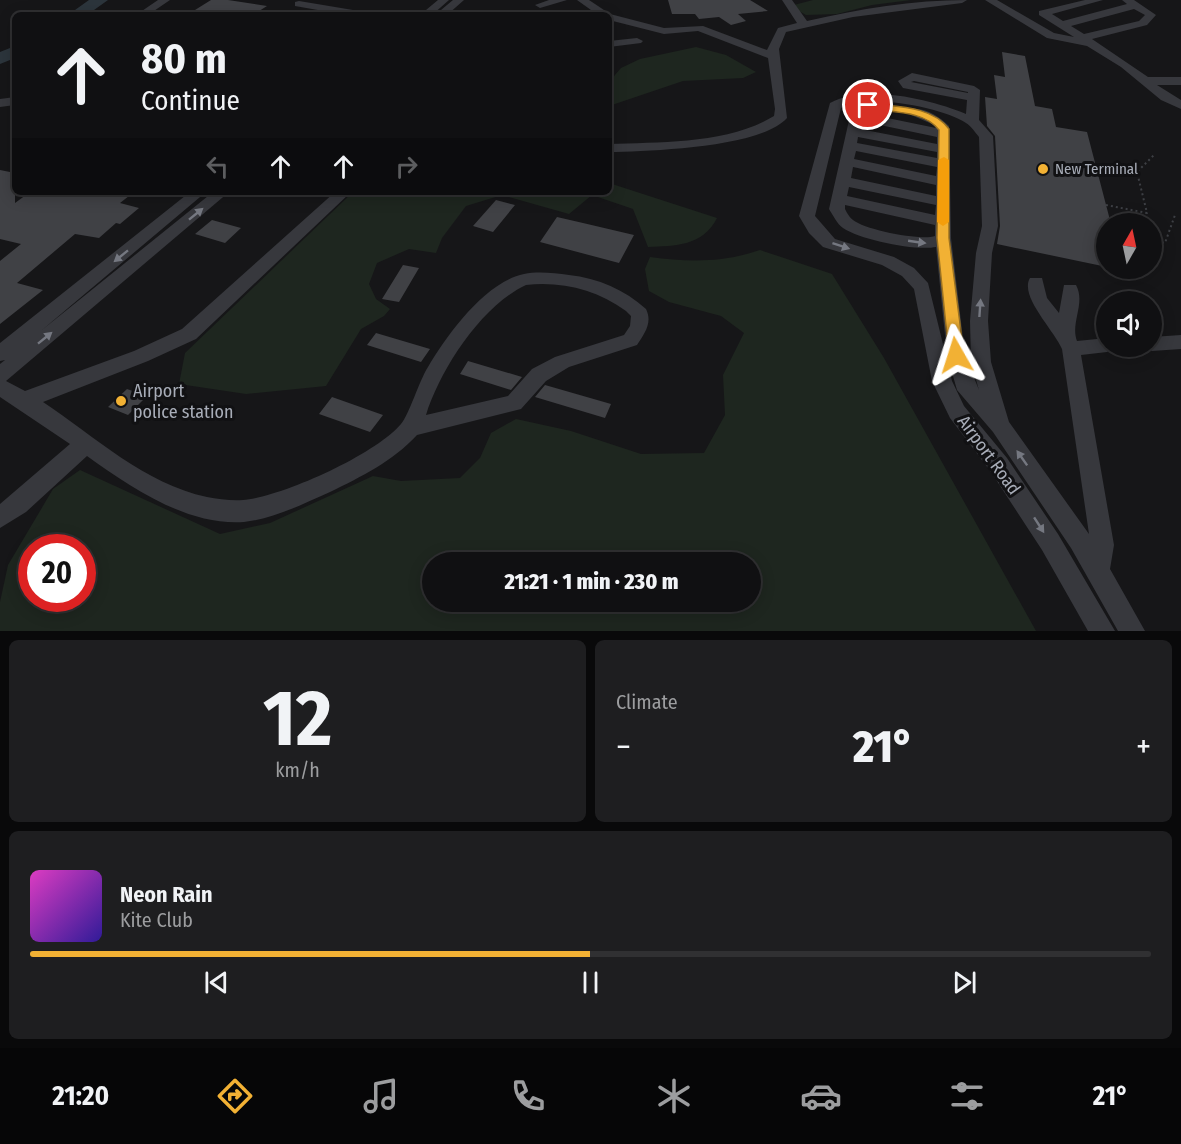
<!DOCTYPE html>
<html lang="en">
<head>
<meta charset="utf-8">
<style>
  body { margin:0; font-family:"Fira Sans Condensed",sans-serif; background:#1e1e20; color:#f1f3f6; height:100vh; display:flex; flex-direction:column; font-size:22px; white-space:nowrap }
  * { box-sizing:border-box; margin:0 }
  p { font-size:20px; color:#9c9d9f }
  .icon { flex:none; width:33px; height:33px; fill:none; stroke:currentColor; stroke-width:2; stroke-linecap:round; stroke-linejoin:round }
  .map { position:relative; height:631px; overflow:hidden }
  .details { display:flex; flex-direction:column; gap:9px; padding:9px; background:#09090a; flex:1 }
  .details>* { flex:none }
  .hud { position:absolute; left:12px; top:12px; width:600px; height:183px; border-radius:9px; box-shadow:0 3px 15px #0003,0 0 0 2px #303032; background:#101012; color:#f1f3f6; overflow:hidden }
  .needle { width:39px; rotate:9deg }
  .fabs { position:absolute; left:1096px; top:213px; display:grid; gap:12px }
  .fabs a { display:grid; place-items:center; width:66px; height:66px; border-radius:50%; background:#101012; box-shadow:0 3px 15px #0003,0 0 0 2px #303032; font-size:30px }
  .speed { position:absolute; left:18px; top:534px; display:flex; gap:12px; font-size:30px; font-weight:700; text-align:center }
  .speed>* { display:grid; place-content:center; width:78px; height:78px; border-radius:50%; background:#101012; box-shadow:0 3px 15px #0003,0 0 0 2px #303032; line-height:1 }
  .speed .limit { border:9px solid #d22; background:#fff; color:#111 }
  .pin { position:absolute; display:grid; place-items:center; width:51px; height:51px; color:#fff; margin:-26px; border:3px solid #fff; border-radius:50%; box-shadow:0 2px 6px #0007 }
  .me { position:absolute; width:66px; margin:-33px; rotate:354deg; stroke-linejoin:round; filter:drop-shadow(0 0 4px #0008) }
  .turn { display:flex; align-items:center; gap:21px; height:126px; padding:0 30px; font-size:27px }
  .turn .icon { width:78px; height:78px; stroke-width:2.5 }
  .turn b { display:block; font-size:42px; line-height:51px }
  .lanes { display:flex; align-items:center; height:57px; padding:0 30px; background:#0003; justify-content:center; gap:30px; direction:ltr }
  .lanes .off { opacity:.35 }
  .big { font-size:45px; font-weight:800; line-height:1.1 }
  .details .tile { flex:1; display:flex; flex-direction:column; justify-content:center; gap:9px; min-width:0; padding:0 21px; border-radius:9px; background:#1e1e20 }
  .details .dial { align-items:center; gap:0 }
  .dial b { font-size:78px; line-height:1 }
  .song { display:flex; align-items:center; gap:18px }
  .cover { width:72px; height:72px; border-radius:9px; background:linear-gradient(135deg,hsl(310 70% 55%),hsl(250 70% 35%)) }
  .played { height:6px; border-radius:3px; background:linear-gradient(90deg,#f2b134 50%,#303032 50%) }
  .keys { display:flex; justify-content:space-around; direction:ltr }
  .heat { display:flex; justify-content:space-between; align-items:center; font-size:33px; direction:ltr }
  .details .tiles { flex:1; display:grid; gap:9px; grid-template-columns:1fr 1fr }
  .tile:last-child { grid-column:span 2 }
  .trip { position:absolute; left:422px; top:552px; width:339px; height:60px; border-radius:30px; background:#101012; box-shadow:0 3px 15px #0003,0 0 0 2px #303032; font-weight:800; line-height:60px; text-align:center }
  .dock { display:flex; height:96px; justify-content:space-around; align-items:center; background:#060607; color:#9c9d9f }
  .dock .icon { width:42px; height:42px }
  .dock .on { color:#f2b134 }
  .dock b { font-size:27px; color:#f1f3f6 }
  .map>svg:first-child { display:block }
</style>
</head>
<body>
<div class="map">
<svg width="1181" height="631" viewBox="0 0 1181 631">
  <rect width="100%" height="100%" fill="#161618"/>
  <!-- green -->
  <path fill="#1e261f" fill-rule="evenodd" d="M813,0H911L872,5L837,14L806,15L790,6Z
    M696,47L726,55L756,72L743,78L683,81L609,106V82L621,68L640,59Z
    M609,183L717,218C703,246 675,246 648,247L633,209L592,195L569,214L502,195L466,206L442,238L436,253L409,249L377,263L369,284L376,299L390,309L384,316L361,329L326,386L246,394L179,384L185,353L353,192H609Z
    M760,250L832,274L884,358L1036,631H0V602L8,565L53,489L80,470L220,534L270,523L373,476L401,481L460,478L480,458L491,433L516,419L571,431L641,454L704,453L725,415L723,375L744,333L721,316L669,302L649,291L645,269L650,257C688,262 723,263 760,250ZM32,548H82V598H32ZM432,562H750V602H432Z"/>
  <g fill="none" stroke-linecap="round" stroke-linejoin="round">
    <!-- river -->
    <path fill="#2c353c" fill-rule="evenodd" d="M89,0H108L87,15H68Z
      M15,46V58L0,64V52Z"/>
  </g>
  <!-- building -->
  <path fill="#404145" d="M211,0H228L267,6L253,15H229L195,10Z
    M668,0H750L768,11L738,14L746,21L731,25L719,17L699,19L695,14H672Z
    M1002,52L1025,56L1035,106L1052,109L1056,127L1087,132L1111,224H1107V267L997,244L1000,226L995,136L987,126L985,97L997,99L994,75L1005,77Z
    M0,170L15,173V203L30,192H134L120,203L139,208L120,224L116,223L99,238L75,234L17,283L43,290L0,324V261L21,244L0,239Z
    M496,200L515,205L493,232L473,226Z
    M557,217L583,223L634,235L619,263L540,242Z
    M212,220L241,228L225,243L195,234Z
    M403,265L419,268L399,302L382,299Z
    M376,333L430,349L421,362L367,345Z
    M468,361L522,377L511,390L460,374Z
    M545,385L611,404L605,418L535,397Z
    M127,389L147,396L128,415L108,407Z
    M332,397L383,415L370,432L319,414Z"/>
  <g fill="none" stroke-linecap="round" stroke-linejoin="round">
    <!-- path-far1 -->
    <path stroke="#3d3f44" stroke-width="2" stroke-dasharray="2 3" stroke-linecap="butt" d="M1106,205L1147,213L1137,172L1155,154
      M1152,241L1165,243L1175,215"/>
    <!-- path -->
    <path stroke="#3d3f44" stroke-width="3" stroke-dasharray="3 4.5" stroke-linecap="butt" d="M1160,242H1165"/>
    <!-- minor -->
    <path fill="#37383d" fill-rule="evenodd" d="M158,0H170L148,15H136Z
      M438,0H449L432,15H420Z
      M453,0H464L447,15H435Z
      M549,0H567L540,8L535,5Z
      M577,0H589L610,14L664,28L703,26L767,50L778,28L797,23L782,0H792L807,21C859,9 913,0 967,0L962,3L853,17L786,32L779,49L787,118C760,148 649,151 609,152V144C661,142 728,144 774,116L775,109L768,58L698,31L664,34L609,20V15H598Z
      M985,0H997L1054,33L1074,37L1039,15V11L1085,0H1103L1052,14L1063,21L1127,4L1122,0H1134L1156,15L1147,25L1092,39L1148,77H1181V85H1157L1181,100V109L1161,100L1121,67L1087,46L1047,38ZM1134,9L1145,15L1139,21L1084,34L1071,26Z
      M299,1L365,12L370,15H346L295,6V2Z
      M637,38L643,41L641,43L609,47V41Z
      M912,73L974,86L980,90L979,120L993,136L998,226L992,253L988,321L991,362L1009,422L1089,534L1062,349C1054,330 1019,296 1030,278H1042L1047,298L1059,313L1064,285H1076C1086,303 1070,323 1077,341L1107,338V346H1116L1107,352L1081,355L1114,545L1110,569L1145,631H1118L1071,548L993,432L957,390L947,355L936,247C915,251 861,240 843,228C837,224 833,215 829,209L852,107L868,101L885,103V109H870L863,113L936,128L932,124L911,115V109C925,107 940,117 949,126L951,238L965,355L979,390L971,362L970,321L976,253L982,226L979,137C975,132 971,126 966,123C941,107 867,93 841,108L815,216L835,239L894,257L914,268L928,283L952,381L964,406L1007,458L1058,534L1115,631H1088L1042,550L991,472L950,418L932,381L914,289L902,276L882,265L823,247L809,233L799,216L830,103C866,84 930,99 966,114L967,100L903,88L898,81ZM914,81L968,92V93L911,82ZM861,121L937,137V144L860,129ZM858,137L937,152V158L857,143ZM856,151L937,167L936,176L854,159ZM853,167L936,185V196L851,178ZM849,187L936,205L935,215L847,196ZM845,205L935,225V236C922,241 865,230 853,220C850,218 847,213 845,209Z
      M15,97V105L0,107V99Z
      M190,192H206L42,330L213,192H229L6,381L25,391L134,351L182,329L335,192H351L196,339L148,361L43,402C94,436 145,484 207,497C218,499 232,501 243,500C282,497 376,454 401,424C409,415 419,381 428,367C447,335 485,282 524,274C538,271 554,273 569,275C598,278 625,290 646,309C653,323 644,334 637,345L569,367L546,381L521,409L417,435C393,461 361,477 330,492C303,504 273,519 244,522C187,526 130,487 87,456L26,512L0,528V504L70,444L0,397V364L5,360L0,361V343ZM526,285C562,281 597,290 626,311L631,316L630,326L624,335L555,357L532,369L508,396L426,415C440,370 481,306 526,285Z
      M1181,335V349L1152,351L1144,346H1152V337Z"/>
  </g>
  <!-- one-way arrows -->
  <defs><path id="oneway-solid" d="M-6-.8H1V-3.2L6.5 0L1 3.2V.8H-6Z" transform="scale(1.5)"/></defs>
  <g fill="#757881">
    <use href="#oneway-solid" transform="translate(196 214) rotate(-39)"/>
    <use href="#oneway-solid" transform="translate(917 242) rotate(8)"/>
    <use href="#oneway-solid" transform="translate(841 246) rotate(18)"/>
    <use href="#oneway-solid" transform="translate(121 256) rotate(141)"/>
    <use href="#oneway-solid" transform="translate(980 308) rotate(-86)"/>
    <use href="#oneway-solid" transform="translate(45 338) rotate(-39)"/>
    <use href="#oneway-solid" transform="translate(1022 458) rotate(-125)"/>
    <use href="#oneway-solid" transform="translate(1039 525) rotate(57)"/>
  </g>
  <!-- route -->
  <path fill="#f2b134" stroke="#9d7322" stroke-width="1.5" d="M868,103C895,107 931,105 949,129V238L964,355L961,359L956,361L949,355L937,238L939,130C923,109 888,113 864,108V103Z"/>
  <!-- slow -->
  <path fill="#f59e0b" d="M944,157L949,160V222L943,226L937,222L938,160Z"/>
  <!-- markers -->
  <g fill="#f2b134" stroke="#111113" stroke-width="2">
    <circle cx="1043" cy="169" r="6"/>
    <circle cx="121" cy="401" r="6"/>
  </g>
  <g text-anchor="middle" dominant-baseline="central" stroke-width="6" stroke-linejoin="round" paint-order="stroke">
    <!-- far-poi labels -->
    <g font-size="15" fill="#a8adb8" stroke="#111113" text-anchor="start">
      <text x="1055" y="169">New Terminal</text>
    </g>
    <!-- poi labels -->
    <g font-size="18" fill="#a8adb8" stroke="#111113" text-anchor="start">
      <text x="133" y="391">Airport<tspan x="133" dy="21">police station</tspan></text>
    </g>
    <!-- street labels -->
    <g font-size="18" fill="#a8adb8" stroke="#111113">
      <text transform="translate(989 455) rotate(54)">Airport Road</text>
    </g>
  </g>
</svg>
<div class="fabs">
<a><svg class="needle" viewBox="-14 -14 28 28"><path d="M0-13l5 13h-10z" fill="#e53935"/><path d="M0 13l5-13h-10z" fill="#9c9d9f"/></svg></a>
<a><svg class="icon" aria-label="sound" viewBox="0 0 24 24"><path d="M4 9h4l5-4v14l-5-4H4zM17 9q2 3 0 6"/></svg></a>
</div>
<div class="speed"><div class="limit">20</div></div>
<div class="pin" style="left:868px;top:105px;background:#d93025"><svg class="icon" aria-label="arrive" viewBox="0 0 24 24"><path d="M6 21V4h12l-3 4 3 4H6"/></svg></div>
<svg class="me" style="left:956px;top:355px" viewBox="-20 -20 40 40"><path d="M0-17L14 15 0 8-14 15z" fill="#f2b134" stroke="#fff" stroke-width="4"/></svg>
<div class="trip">21:21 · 1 min · 230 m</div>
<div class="hud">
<div class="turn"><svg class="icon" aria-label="ahead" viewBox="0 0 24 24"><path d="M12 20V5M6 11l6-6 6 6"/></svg><div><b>80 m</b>Continue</div></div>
<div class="lanes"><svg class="icon off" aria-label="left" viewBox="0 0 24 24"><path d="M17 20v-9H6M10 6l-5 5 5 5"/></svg><svg class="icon" aria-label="ahead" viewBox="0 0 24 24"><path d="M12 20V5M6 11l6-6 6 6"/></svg><svg class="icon" aria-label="ahead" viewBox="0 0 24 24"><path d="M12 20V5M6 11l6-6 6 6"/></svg><svg class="icon off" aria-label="right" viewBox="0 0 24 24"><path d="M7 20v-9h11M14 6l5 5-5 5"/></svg></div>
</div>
</div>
<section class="details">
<div class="tiles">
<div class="tile dial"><b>12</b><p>km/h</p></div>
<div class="tile"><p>Climate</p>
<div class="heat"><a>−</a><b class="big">21°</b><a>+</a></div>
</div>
<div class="tile">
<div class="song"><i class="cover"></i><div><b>Neon Rain</b><p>Kite Club</p></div></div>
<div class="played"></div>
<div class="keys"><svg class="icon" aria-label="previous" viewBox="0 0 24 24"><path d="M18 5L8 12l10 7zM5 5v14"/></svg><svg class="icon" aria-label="pause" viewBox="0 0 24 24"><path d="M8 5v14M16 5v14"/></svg><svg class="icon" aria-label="next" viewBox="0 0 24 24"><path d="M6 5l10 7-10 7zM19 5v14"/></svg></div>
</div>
</div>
</section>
<nav class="dock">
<b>21:20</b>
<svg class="icon on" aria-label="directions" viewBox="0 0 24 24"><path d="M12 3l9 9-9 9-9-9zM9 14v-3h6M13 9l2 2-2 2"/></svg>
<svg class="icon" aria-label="music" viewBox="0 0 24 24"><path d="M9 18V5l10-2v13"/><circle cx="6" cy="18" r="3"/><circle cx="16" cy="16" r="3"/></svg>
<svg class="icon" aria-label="phone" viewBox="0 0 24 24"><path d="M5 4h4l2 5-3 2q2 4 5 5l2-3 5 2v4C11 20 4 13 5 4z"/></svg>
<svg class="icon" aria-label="climate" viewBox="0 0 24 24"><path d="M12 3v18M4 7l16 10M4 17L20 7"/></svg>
<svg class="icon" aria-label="car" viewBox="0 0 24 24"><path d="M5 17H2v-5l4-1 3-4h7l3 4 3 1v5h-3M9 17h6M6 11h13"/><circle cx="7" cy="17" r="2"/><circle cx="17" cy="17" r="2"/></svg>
<svg class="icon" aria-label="filters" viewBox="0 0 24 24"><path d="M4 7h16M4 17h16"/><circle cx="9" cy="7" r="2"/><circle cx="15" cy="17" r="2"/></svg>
<b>21°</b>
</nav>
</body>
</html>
